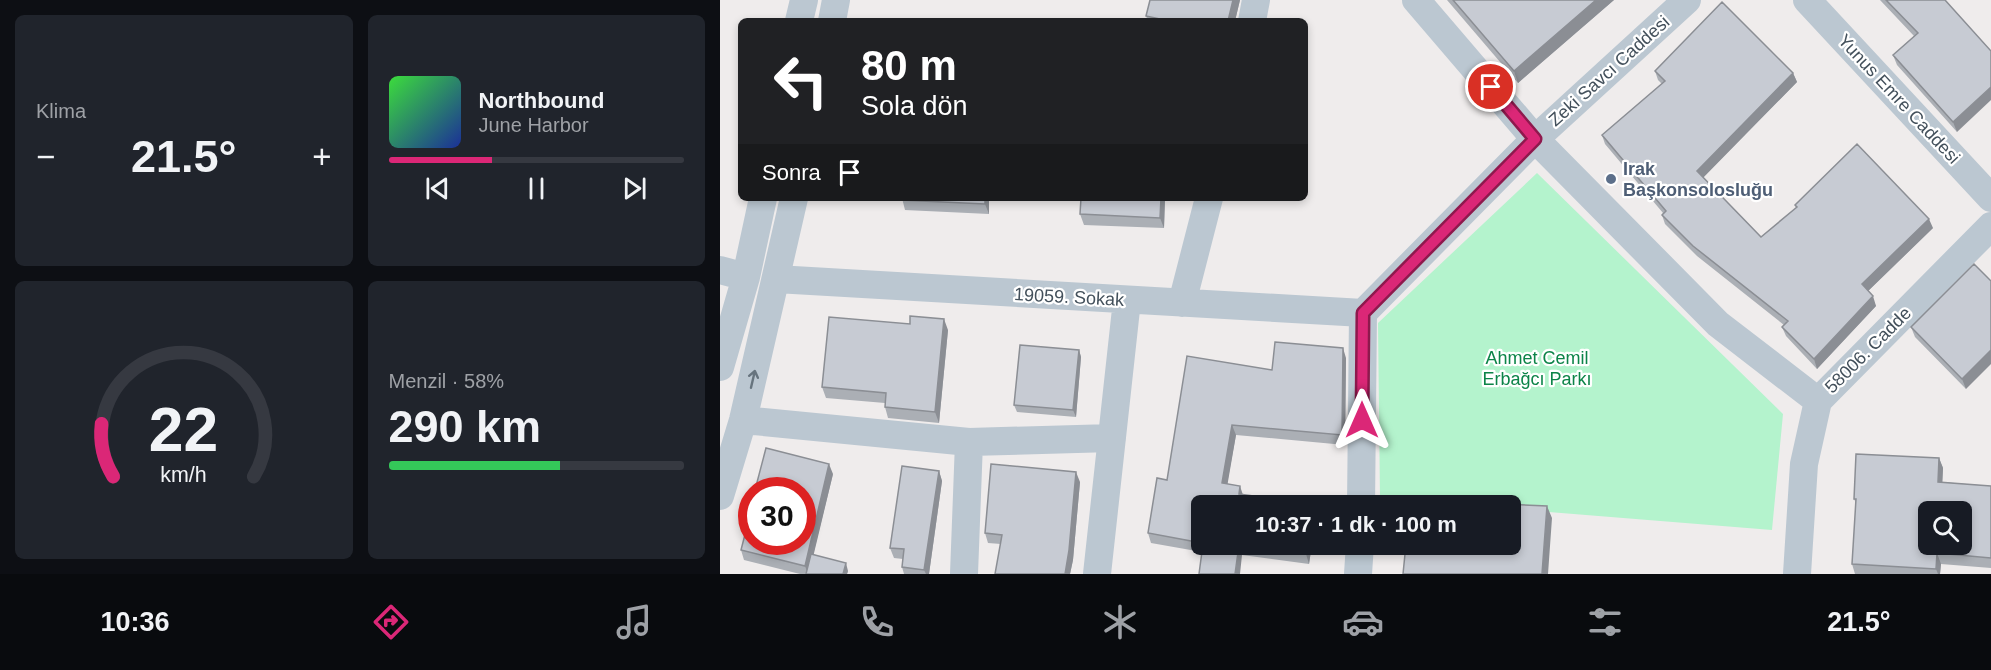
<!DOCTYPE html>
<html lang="tr">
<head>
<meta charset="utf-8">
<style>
  body { margin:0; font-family:Helvetica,sans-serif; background:#20242c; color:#f1f3f6; height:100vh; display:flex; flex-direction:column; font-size:22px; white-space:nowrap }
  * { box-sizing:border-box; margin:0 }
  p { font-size:20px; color:#9ea1a6 }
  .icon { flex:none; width:33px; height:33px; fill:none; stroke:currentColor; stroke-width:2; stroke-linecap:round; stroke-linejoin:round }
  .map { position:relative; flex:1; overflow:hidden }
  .panel { display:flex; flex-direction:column; gap:15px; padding:15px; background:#0d0f14; width:720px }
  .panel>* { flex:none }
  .top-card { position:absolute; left:18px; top:18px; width:570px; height:183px; border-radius:9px; box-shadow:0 3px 9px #0003; background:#202124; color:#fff; overflow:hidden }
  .fabs { position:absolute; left:1198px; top:501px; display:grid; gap:12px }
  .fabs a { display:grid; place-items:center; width:54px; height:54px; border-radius:9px; background:#171b24; box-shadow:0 3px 9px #0003; font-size:30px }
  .speed { position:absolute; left:18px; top:477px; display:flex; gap:12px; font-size:30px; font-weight:700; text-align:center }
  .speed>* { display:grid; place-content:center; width:78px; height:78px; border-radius:50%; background:#171b24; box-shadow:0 3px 9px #0003; line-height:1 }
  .speed .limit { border:9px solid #d22; background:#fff; color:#111 }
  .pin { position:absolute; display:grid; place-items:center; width:51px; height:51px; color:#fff; margin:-26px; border:3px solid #fff; border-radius:50%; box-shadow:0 2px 6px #0007 }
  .me { position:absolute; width:66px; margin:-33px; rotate:0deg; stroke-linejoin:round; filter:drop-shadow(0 0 4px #0008) }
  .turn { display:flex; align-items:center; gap:21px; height:126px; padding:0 24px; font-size:27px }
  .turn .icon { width:78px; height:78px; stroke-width:2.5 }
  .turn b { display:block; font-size:42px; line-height:51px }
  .then { display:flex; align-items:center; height:57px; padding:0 24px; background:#0003; gap:12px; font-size:22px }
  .big { font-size:45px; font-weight:800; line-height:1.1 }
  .panel .tile { flex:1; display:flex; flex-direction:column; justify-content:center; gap:9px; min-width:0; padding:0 21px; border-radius:9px; background:#20242c }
  .panel .dial { align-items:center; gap:0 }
  .dial svg { height:156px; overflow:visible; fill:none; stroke:#363941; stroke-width:7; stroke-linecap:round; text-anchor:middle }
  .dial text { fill:#f1f3f6; stroke:none }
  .song { display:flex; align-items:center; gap:18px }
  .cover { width:72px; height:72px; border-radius:9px; background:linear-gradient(135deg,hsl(120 70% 55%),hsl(230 70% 35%)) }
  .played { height:6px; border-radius:3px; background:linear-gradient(90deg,#db2777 35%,#363941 35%) }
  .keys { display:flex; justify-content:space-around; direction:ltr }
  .heat { display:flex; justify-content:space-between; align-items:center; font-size:33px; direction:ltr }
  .charge { height:9px; border-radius:4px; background:linear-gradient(90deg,#34c759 58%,#363941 0) }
  .panel .tiles { flex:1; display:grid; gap:15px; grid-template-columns:repeat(2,1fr) }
  .trip { position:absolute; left:471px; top:495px; width:330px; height:60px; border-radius:9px; background:#171b24; box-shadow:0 3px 9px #0003; font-weight:800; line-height:60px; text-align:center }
  .tab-bar { display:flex; height:96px; justify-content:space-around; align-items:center; background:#090b0e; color:#9ea1a6 }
  .tab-bar .icon { width:42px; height:42px }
  .tab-bar .active { color:#db2777 }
  .tab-bar b { font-size:27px; color:#f1f3f6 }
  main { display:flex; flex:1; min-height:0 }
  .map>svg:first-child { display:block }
</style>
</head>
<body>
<main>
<section class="panel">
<div class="tiles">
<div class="tile"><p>Klima</p>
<div class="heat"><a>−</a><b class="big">21.5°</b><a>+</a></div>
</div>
<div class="tile">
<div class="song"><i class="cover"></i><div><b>Northbound</b><p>June Harbor</p></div></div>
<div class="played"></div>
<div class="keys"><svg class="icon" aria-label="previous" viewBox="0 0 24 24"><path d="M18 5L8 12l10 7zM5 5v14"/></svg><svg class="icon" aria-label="pause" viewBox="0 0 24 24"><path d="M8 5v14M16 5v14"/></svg><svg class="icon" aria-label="next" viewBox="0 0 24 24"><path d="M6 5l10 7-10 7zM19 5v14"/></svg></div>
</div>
<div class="tile dial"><svg viewBox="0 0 100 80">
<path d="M14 69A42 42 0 1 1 86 69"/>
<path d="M14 69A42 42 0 0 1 8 42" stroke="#db2777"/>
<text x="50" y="56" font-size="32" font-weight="700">22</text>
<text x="50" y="72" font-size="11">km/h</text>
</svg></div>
<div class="tile"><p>Menzil · 58%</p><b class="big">290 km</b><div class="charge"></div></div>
</div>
</section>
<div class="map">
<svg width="1271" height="574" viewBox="0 0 1271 574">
  <rect width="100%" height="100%" fill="#efecec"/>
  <!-- green -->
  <path fill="#b4f3cd" d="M817,173L1063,414L1052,530L791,509L790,506L747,505L660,498L658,323Z"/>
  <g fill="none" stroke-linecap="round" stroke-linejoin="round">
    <!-- minor -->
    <path stroke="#bbc7d1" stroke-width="28" d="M696,0L815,139L998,324L1098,401
      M1087,0L1271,198
      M79,21L84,0
      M112,21L116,0
      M532,21L536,0
      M0,270L26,277
      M56,279L643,313
      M462,303L489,198
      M0,367L26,277L43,198
      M23,420L249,442L392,438
      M0,496L23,420L74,198
      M641,506L643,313L815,139L967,0
      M244,574L249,442
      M377,574L407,300
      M638,574L640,544
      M1077,574L1084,464L1098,401L1271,226"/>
  </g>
  <!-- wall -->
  <path fill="#abafb5" d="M430,0H520L515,21H428L426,16Z
    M727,0H894L798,83Z
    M1160,0H1225L1237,132L1177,65L1173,55L1194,36Z
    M935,71L1073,73L1077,82L983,177L1041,237L1076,208L1075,205L1213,228L1148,291L1156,306L1097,369L1066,336L1062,327L1064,325L977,256L945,224L942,215L943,213L885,144L882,135L942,84L938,80Z
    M182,198H269V214L185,210Z
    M445,198L444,228L364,225L360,214Z
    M1254,264L1246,389L1195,337L1191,327Z
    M228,330L219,423L168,418L165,407V403L106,398L102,387Z
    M359,350L361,357L356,417L297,412L294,405Z
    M626,358L625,445L516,435L507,484L482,506V544H592L589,564L522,555L482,552L431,543L428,533L552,370Z
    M1219,458L1223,468L1222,482L1271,486V568L1221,564L1220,574H1135L1132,564L1136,503L1134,499Z
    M219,471L222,481L209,574H184L182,567L183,559L174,558L170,548Z
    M113,474L93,555L128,571L127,574H80L24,560L21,550Z
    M360,482L353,560L350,574H275L281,544L268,543L265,533Z"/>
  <!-- shaded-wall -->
  <path fill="#8b8e94" d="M513,0H520L515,21H508Z
    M876,0H894L798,83L794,71Z
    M1073,73L1077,82L980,181L977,171Z
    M1271,87V100L1237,132L1233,122Z
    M265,198H269V214L265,204Z
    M441,198H445L444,228L440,218Z
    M1209,219L1213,228L1145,294L1142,284Z
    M1153,296L1156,306L1097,369L1094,359Z
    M224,319L228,330L219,423L215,412Z
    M623,348L626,358L625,445L622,435Z
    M359,350L361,357L356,417L353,410Z
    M1271,350V364L1246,389L1242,379Z
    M512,425L516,435L506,493L502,483Z
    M1219,458L1223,468L1222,492L1218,482Z
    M109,464L113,474L89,574H88L85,566Z
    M219,471L222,481L209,574H206L204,570Z
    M356,472L360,482L353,560L350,574H345Z
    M520,486L523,495L519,494Z
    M827,506L832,518L828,574H822Z
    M587,544H592L589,564L586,554Z
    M519,545L522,555L520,574H515Z
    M1217,553L1221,564L1220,574H1218L1216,569Z
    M126,563L128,571L127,574H123Z"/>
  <!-- building -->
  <path fill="#c7cbd3" stroke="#8b8e94" stroke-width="1.5" fill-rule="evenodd" d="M430,0H513L508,21H449L426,16Z
    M733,0H876L794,71Z
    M1166,0H1225L1271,51V87L1233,122L1173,55L1198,33Z
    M1002,2L1073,73L977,171L1041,237L1077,207L1075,205L1137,144L1209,219L1142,284L1153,296L1094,359L1062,327L1068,321L973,246L942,215L946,211L882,135L945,81L935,71Z
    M182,198H265V204L181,200Z
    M361,198H441L440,218L360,214Z
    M1254,264L1271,281V350L1242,379L1191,327Z
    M190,316L224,319L215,412L165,407L166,393L102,387L109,317L190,324Z
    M555,342L623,348L622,435L512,425L502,483L520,486L519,494L593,504V506H482V543L428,533L437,478L447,480L467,356L552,370Z
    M300,345L359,350L353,410L294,405Z
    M46,448L109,464L85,566L21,550L32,507V542H82V490H35Z
    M1136,454L1219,458L1218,482L1271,486V558L1217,553L1216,569L1132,564L1136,499H1134ZM1209,512H1242V544H1209Z
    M271,464L356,472L349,550L345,574H275L282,535L265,533Z
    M182,466L219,471L204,570L182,567L184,549L170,548Z
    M689,500L827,506L822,574H683L686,544H790V506H689Z
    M483,544H587L586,554L519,545L515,574H479Z
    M91,554L126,563L123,574H86Z"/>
  <!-- one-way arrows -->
  <defs><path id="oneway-shaft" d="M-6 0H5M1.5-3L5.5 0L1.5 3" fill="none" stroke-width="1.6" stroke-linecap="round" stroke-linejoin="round" transform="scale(1.5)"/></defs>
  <use stroke="#67747e" href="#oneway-shaft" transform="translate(33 379) rotate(-77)"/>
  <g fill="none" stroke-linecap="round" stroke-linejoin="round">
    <defs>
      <path id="route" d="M642,420L643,313L815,139L771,87"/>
    </defs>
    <!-- route casing -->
    <use href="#route" stroke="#8e194d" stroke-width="15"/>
    <!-- route -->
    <use href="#route" stroke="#db2777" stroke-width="10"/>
  </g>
  <!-- markers -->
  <circle fill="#5c6f8a" stroke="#fff" stroke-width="2" cx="891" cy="179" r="6"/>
  <g text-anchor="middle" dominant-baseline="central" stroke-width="4.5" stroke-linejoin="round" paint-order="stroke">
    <!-- street labels -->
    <g font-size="18" fill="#43505b" stroke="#fff">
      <text transform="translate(889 71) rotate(-42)">Zeki Savcı Caddesi</text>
      <text transform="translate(1179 99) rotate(47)">Yunus Emre Caddesi</text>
      <text transform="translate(349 297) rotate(3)">19059. Sokak</text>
      <text transform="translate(1148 350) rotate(-45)">58006. Cadde</text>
    </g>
    <!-- service labels -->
    <g font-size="18" font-weight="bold" fill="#4e5e75" stroke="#fff" text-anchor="start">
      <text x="903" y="169">Irak<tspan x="903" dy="21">Başkonsolosluğu</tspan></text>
    </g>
    <!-- park labels -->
    <g font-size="18" fill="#0c8448" stroke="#fff">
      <text x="817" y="358">Ahmet Cemil<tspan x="817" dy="21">Erbağcı Parkı</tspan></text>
    </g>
  </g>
</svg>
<div class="fabs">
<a><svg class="icon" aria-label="search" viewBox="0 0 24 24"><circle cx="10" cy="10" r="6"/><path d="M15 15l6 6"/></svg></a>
</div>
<div class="speed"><div class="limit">30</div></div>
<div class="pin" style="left:771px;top:87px;background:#d93025"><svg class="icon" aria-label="arrive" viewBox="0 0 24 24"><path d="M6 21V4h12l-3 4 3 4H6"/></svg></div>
<svg class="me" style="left:642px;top:420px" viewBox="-20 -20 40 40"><path d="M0-17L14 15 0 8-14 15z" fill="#db2777" stroke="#fff" stroke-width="4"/></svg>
<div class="trip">10:37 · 1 dk · 100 m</div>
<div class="top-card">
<div class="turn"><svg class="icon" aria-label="left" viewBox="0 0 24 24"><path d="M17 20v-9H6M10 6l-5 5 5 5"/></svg><div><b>80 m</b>Sola dön</div></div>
<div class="then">Sonra<svg class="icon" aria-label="arrive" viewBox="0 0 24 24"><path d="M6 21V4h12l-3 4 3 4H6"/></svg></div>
</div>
</div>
</main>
<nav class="tab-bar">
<b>10:36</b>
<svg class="icon active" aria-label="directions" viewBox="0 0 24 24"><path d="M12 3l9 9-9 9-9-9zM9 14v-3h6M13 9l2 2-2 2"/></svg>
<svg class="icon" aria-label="music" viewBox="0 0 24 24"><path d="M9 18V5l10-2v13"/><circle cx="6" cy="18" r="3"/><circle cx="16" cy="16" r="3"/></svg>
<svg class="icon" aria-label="phone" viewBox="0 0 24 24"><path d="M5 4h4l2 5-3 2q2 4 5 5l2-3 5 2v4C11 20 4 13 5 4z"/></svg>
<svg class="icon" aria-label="climate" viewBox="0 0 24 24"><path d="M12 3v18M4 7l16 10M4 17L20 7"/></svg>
<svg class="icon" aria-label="car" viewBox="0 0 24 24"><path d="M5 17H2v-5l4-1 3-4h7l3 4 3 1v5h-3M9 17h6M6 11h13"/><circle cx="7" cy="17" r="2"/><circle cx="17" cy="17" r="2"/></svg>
<svg class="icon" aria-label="filters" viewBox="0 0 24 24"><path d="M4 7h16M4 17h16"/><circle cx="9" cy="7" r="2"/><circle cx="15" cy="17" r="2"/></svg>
<b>21.5°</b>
</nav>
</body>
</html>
